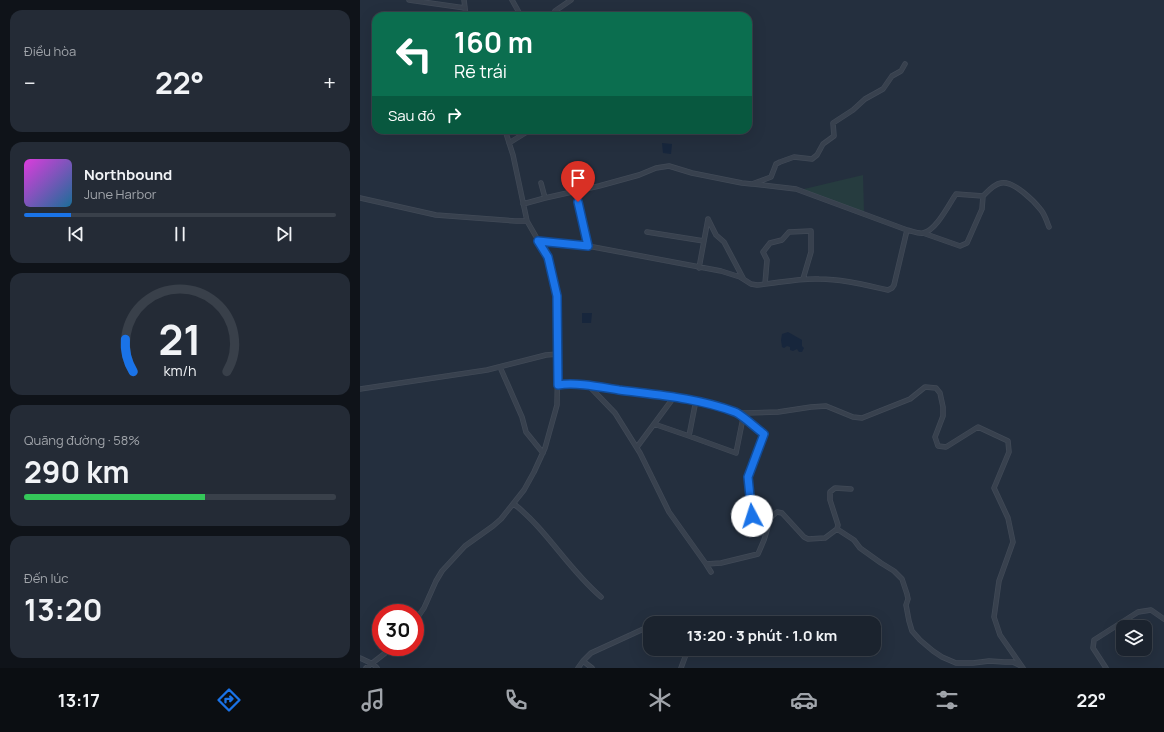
<!DOCTYPE html>
<html lang="vi">
<head>
<meta charset="utf-8">
<style>
  body { margin:0; font-family:Manrope,sans-serif; background:#242b36; color:#f1f3f6; height:100vh; display:flex; flex-direction:column; font-size:15px; white-space:nowrap }
  * { box-sizing:border-box; margin:0 }
  p { font-size:13px; color:#a0a4aa }
  .icon { flex:none; width:22px; height:22px; fill:none; stroke:currentColor; stroke-width:2; stroke-linecap:round; stroke-linejoin:round }
  .map { position:relative; flex:1; overflow:hidden }
  .drawer { display:flex; flex-direction:column; gap:10px; padding:10px; background:#0f1319; width:360px }
  .drawer>* { flex:none }
  .banner { position:absolute; left:12px; top:12px; width:380px; height:122px; border-radius:12px; box-shadow:0 4px 16px #0002,0 0 0 1px #39404a; background:#0b6e4f; color:#fff; overflow:hidden }
  .controls { position:absolute; left:756px; top:620px; display:grid; gap:8px }
  .controls a { display:grid; place-items:center; width:36px; height:36px; border-radius:8px; background:#1b232e; box-shadow:0 4px 16px #0002,0 0 0 1px #39404a; font-size:20px }
  .speed { position:absolute; left:12px; top:604px; display:flex; gap:8px; font-size:20px; font-weight:700; text-align:center }
  .speed>* { display:grid; place-content:center; width:52px; height:52px; border-radius:50%; background:#1b232e; box-shadow:0 4px 16px #0002,0 0 0 1px #39404a; line-height:1 }
  .speed .limit { border:6px solid #d22; background:#fff; color:#111 }
  .pin { position:absolute; display:grid; place-items:center; width:34px; height:34px; color:#fff; margin:-41px -17px; border-radius:50% 50% 50% 0; rotate:-45deg; box-shadow:0 0 4px #0007 }
  .pin .icon { rotate:45deg }
  .me { position:absolute; width:44px; margin:-22px; rotate:355deg; stroke-linejoin:round; filter:drop-shadow(0 0 3px #0008) }
  .turn { display:flex; align-items:center; gap:14px; height:84px; padding:0 16px; font-size:18px }
  .turn .icon { width:52px; height:52px; stroke-width:2.5 }
  .turn b { display:block; font-size:28px; line-height:34px }
  .then { display:flex; align-items:center; height:38px; padding:0 16px; background:#0003; gap:8px; font-size:15px }
  .big { font-size:30px; font-weight:700; line-height:1.1 }
  .drawer .tile { flex:1; display:flex; flex-direction:column; justify-content:center; gap:6px; min-width:0; padding:0 14px; border-radius:12px; background:#242b36 }
  .drawer .dial { align-items:center; gap:0 }
  .dial svg { height:104px; overflow:visible; fill:none; stroke:#39404a; stroke-width:7; stroke-linecap:round; text-anchor:middle }
  .dial text { fill:#f1f3f6; stroke:none }
  .song { display:flex; align-items:center; gap:12px }
  .cover { width:48px; height:48px; border-radius:6px; background:linear-gradient(135deg,hsl(300 70% 55%),hsl(200 70% 35%)) }
  .played { height:4px; border-radius:2px; background:linear-gradient(90deg,#1a73e8 15%,#39404a 15%) }
  .keys { display:flex; justify-content:space-around; direction:ltr }
  .heat { display:flex; justify-content:space-between; align-items:center; font-size:22px; direction:ltr }
  .charge { height:6px; border-radius:3px; background:linear-gradient(90deg,#34c759 58%,#39404a 0) }
  .trip { position:absolute; left:283px; top:616px; width:238px; height:40px; border-radius:12px; background:#1b232e; box-shadow:0 4px 16px #0002,0 0 0 1px #39404a; font-weight:700; line-height:40px; text-align:center }
  .menu { display:flex; height:64px; justify-content:space-around; align-items:center; background:#0b0e12; color:#a0a4aa }
  .menu .icon { width:28px; height:28px }
  .menu .current { color:#1a73e8 }
  .menu b { font-size:18px; color:#f1f3f6 }
  main { display:flex; flex:1; min-height:0 }
  .map>svg:first-child { display:block }
</style>
</head>
<body>
<main>
<section class="drawer">
<div class="tile"><p>Điều hòa</p>
<div class="heat"><a>−</a><b class="big">22°</b><a>+</a></div>
</div>
<div class="tile">
<div class="song"><i class="cover"></i><div><b>Northbound</b><p>June Harbor</p></div></div>
<div class="played"></div>
<div class="keys"><svg class="icon" aria-label="previous" viewBox="0 0 24 24"><path d="M18 5L8 12l10 7zM5 5v14"/></svg><svg class="icon" aria-label="pause" viewBox="0 0 24 24"><path d="M8 5v14M16 5v14"/></svg><svg class="icon" aria-label="next" viewBox="0 0 24 24"><path d="M6 5l10 7-10 7zM19 5v14"/></svg></div>
</div>
<div class="tile dial"><svg viewBox="0 0 100 80">
<path d="M14 69A42 42 0 1 1 86 69"/>
<path d="M14 69A42 42 0 0 1 8 44" stroke="#1a73e8"/>
<text x="50" y="56" font-size="32" font-weight="700">21</text>
<text x="50" y="72" font-size="11">km/h</text>
</svg></div>
<div class="tile"><p>Quãng đường · 58%</p><b class="big">290 km</b><div class="charge"></div></div>
<div class="tile"><p>Đến lúc</p><b class="big">13:20</b></div>
</section>
<div class="map">
<svg width="804" height="668" viewBox="0 0 804 668">
  <rect width="100%" height="100%" fill="#242f3e"/>
  <!-- green -->
  <path fill="#263c3f" d="M503,175L504,212L494,210L446,192L444,189Z"/>
  <!-- water -->
  <path fill="#17263c" d="M302,143L312,144L311,154L303,153Z
    M222,313H232L231,323H222Z
    M428,332L442,340V346L444,348L442,352H439L437,349L433,351L430,350V347L427,346L424,348L422,347L421,340L422,334Z"/>
  <g fill="none" stroke-linecap="round" stroke-linejoin="round">
    <defs>
      <path id="minor" d="M49,0L105,8
        M104,0L106,16
        M152,0L161,16
        M193,16L195,11L211,0
        M149,143L170,130
        M181,183L185,198
        M393,184L436,189L547,230C552,231 559,234 563,233C576,231 589,204 596,194L623,196C628,191 634,184 641,183C653,180 674,201 681,210C685,215 687,222 689,227
        M215,191L228,246
        M0,198L76,215L156,221H167
        M163,204L185,198L239,186L279,175L296,168L309,166L332,173L382,183L392,184L411,177L416,164L420,162L434,157L452,159L457,155L463,144L474,136L473,123L493,110L505,99L523,89L532,76L541,71L545,64
        M348,219L356,235L364,242L383,278
        M287,232L344,241
        M563,233L600,246L607,243L622,209L623,196
        M178,241L228,246L361,271L380,277L391,284L397,285C418,283 439,278 459,279C482,279 505,285 528,290L532,288L534,285L547,230
        M339,268L348,219
        M405,284L407,260L403,252L410,243L422,240L429,232L451,231V252L443,279
        M140,367L162,417L166,432L183,453
        M198,385L203,384L234,386L314,397L336,400L377,413H384L418,412L451,407L466,406L493,417L502,418L550,399L565,387L576,388L580,393L583,407V416L575,437L578,446L586,447L618,427L648,441L649,452L634,488L648,518L653,542L639,581L634,617L640,635L663,668
        M229,386L255,413L280,453L309,512L346,564L361,563L398,554L404,540L411,517L417,512L422,513L444,537L448,539L465,538L477,529L478,525L470,500V492L475,488L491,489
        M0,389L127,370L186,355L198,354
        M377,413L404,434L388,477L392,516
        M294,424L329,436L336,400
        M329,436L376,453L383,418
        M277,447L314,397
        M154,504C187,530 208,569 241,597
        M477,529L494,540L500,548L521,563L534,571L542,579L547,594L548,599L546,605L549,621L552,631L560,640L573,651L582,657L596,663H613L629,661L645,662H653L661,666
        M346,564L351,572
        M55,621L64,608L76,581L82,571L105,546L133,526L141,519L164,490L174,472L185,448L197,405L198,354L197,304L196,289L186,254L167,221L153,155L145,130
        M0,658L13,664L17,668
        M223,661L232,668
        M6,668L33,647
        M218,668L223,661L231,653L290,626
        M321,668L328,649
        M746,668L733,648L734,640L778,612L791,610L804,619"/>
    </defs>
    <!-- minor casing -->
    <use href="#minor" stroke="#414a57" stroke-width="5.5"/>
    <!-- minor -->
    <use href="#minor" stroke="#38414e" stroke-width="4"/>
  </g>
  <g fill="none" stroke-linecap="round" stroke-linejoin="round">
    <defs>
      <path id="route" d="M218,202L228,246L178,241L188,257L197,296L198,385C216,382 240,387 259,390C298,395 338,398 375,412C381,414 397,429 404,434L388,477L392,516"/>
    </defs>
    <!-- route casing -->
    <use href="#route" stroke="#114b97" stroke-width="10"/>
    <!-- route -->
    <use href="#route" stroke="#1a73e8" stroke-width="7"/>
  </g>
</svg>
<div class="controls">
<a><svg class="icon" aria-label="layers" viewBox="0 0 24 24"><path d="M12 4l9 5-9 5-9-5zM3 14l9 5 9-5"/></svg></a>
</div>
<div class="speed"><div class="limit">30</div></div>
<div class="pin" style="left:218px;top:202px;background:#d93025"><svg class="icon" aria-label="arrive" viewBox="0 0 24 24"><path d="M6 21V4h12l-3 4 3 4H6"/></svg></div>
<svg class="me" style="left:392px;top:516px" viewBox="-20 -20 40 40"><circle r="19" fill="#fff"/><path d="M0-13L10 11 0 6-10 11z" fill="#1a73e8"/></svg>
<div class="trip">13:20 · 3 phút · 1.0 km</div>
<div class="banner">
<div class="turn"><svg class="icon" aria-label="left" viewBox="0 0 24 24"><path d="M17 20v-9H6M10 6l-5 5 5 5"/></svg><div><b>160 m</b>Rẽ trái</div></div>
<div class="then">Sau đó<svg class="icon" aria-label="right" viewBox="0 0 24 24"><path d="M7 20v-9h11M14 6l5 5-5 5"/></svg></div>
</div>
</div>
</main>
<nav class="menu">
<b>13:17</b>
<svg class="icon current" aria-label="directions" viewBox="0 0 24 24"><path d="M12 3l9 9-9 9-9-9zM9 14v-3h6M13 9l2 2-2 2"/></svg>
<svg class="icon" aria-label="music" viewBox="0 0 24 24"><path d="M9 18V5l10-2v13"/><circle cx="6" cy="18" r="3"/><circle cx="16" cy="16" r="3"/></svg>
<svg class="icon" aria-label="phone" viewBox="0 0 24 24"><path d="M5 4h4l2 5-3 2q2 4 5 5l2-3 5 2v4C11 20 4 13 5 4z"/></svg>
<svg class="icon" aria-label="climate" viewBox="0 0 24 24"><path d="M12 3v18M4 7l16 10M4 17L20 7"/></svg>
<svg class="icon" aria-label="car" viewBox="0 0 24 24"><path d="M5 17H2v-5l4-1 3-4h7l3 4 3 1v5h-3M9 17h6M6 11h13"/><circle cx="7" cy="17" r="2"/><circle cx="17" cy="17" r="2"/></svg>
<svg class="icon" aria-label="filters" viewBox="0 0 24 24"><path d="M4 7h16M4 17h16"/><circle cx="9" cy="7" r="2"/><circle cx="15" cy="17" r="2"/></svg>
<b>22°</b>
</nav>
</body>
</html>
